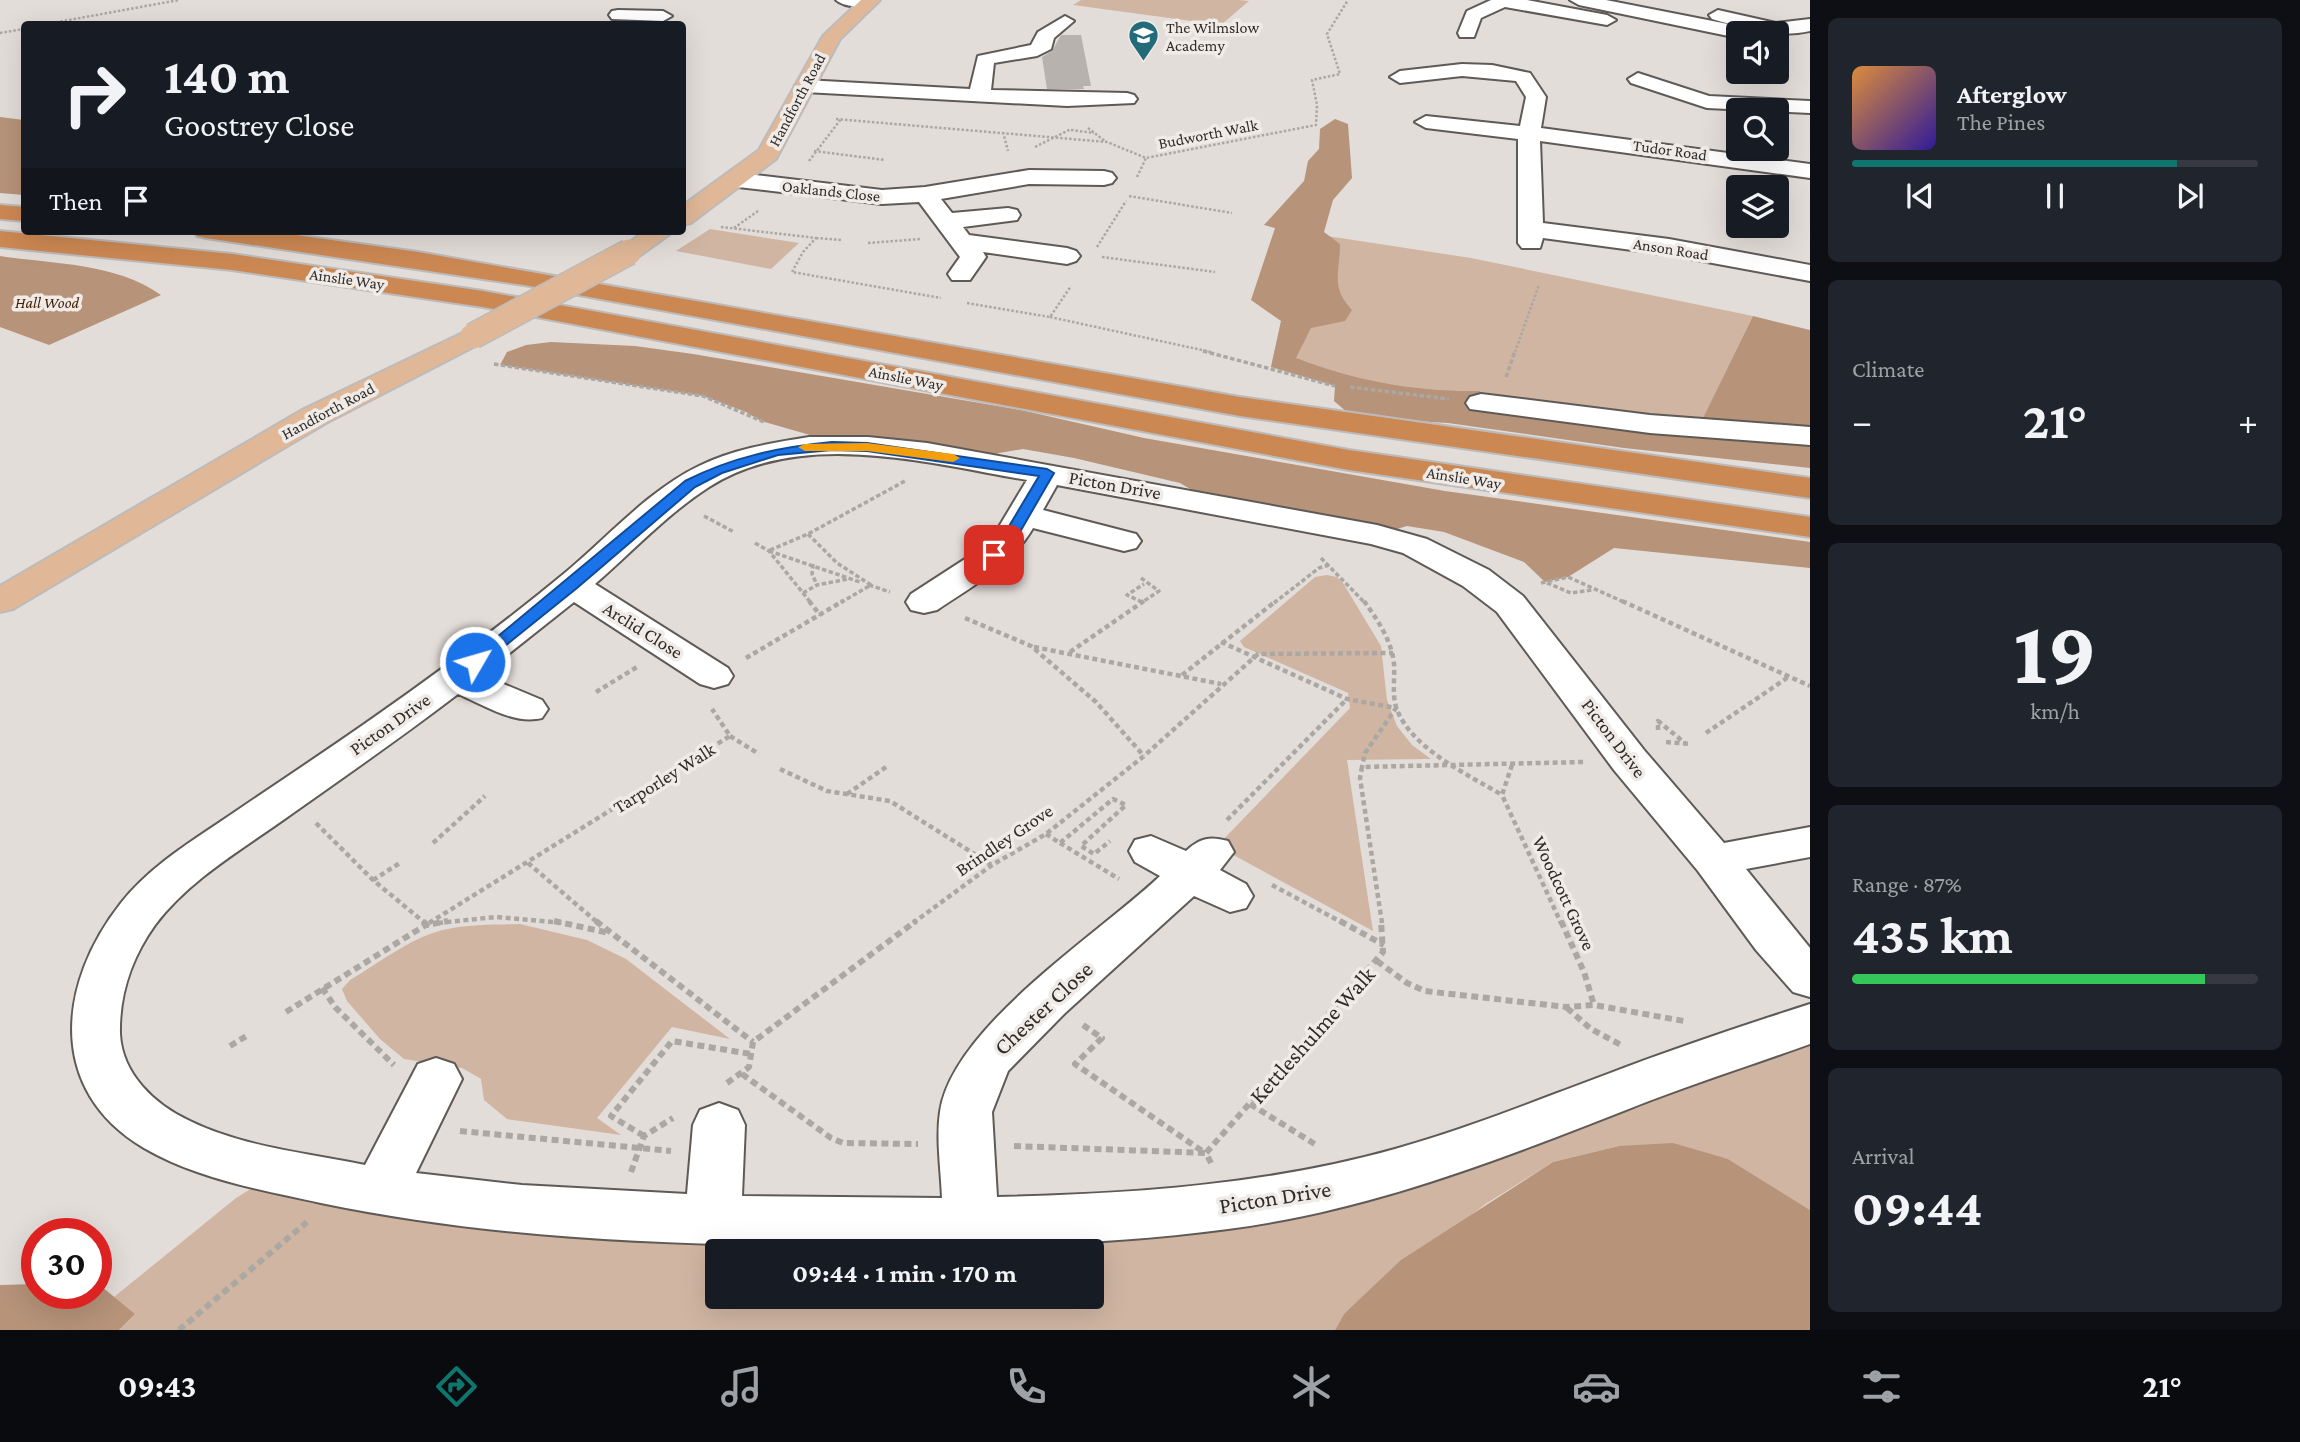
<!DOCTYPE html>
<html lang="en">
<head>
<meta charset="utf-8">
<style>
  body { margin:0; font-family:"Crimson Pro",serif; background:#20242c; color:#f1f3f6; height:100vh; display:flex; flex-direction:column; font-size:26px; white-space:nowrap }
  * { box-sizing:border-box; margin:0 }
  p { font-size:23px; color:#9ea1a6 }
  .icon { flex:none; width:38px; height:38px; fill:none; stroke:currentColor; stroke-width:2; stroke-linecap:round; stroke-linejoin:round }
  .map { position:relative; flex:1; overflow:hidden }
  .panel { display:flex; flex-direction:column; gap:18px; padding:18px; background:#0d0f14; width:490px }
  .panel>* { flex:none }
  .banner { position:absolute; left:21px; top:21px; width:665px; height:214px; border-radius:7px; box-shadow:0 7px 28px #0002; background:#171b24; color:#f1f3f6; overflow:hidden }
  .buttons { position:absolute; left:1726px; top:21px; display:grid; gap:14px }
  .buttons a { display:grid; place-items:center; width:63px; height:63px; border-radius:7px; background:#171b24; box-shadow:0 7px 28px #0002; font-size:35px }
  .speed { position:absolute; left:21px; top:1218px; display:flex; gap:14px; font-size:35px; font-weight:700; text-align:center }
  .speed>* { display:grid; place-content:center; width:91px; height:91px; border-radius:50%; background:#171b24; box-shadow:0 7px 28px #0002; line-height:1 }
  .speed .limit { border:10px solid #d22; background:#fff; color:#111 }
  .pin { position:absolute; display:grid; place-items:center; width:60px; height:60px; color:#fff; margin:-30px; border-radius:14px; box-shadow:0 4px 10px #0006 }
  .me { position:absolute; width:77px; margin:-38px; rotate:52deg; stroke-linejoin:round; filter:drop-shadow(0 0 5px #0008) }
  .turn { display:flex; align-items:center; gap:24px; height:147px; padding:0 28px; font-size:32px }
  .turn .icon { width:91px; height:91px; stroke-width:2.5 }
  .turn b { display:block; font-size:49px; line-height:60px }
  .then { display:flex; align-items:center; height:66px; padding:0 28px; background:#0003; gap:14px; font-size:26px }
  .big { font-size:52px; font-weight:700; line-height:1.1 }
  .panel .card { flex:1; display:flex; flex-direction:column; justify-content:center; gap:10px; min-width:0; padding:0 24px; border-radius:10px; background:#20242c }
  .panel .dial { align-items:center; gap:0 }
  .dial b { font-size:91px; line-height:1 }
  .song { display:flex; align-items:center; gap:21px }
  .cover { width:84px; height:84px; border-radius:10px; background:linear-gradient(135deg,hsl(30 70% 55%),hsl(250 70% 35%)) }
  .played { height:7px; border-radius:4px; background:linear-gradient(90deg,#0f766e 80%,#363941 80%) }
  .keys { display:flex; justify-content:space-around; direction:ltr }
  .heat { display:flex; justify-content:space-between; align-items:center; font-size:38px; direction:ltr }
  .charge { height:10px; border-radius:5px; background:linear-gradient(90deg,#34c759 87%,#363941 0) }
  .trip { position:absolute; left:705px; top:1239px; width:399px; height:70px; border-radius:7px; background:#171b24; box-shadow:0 7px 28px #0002; font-weight:700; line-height:70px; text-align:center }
  .dock { display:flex; height:112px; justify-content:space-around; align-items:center; background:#090b0e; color:#9ea1a6 }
  .dock .icon { width:49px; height:49px }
  .dock .selected { color:#0f766e }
  .dock b { font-size:32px; color:#f1f3f6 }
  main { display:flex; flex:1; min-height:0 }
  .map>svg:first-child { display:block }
</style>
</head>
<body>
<main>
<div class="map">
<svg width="1810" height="1330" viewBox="0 0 1810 1330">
  <rect width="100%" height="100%" fill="#e3ddd9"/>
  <!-- green -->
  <path fill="#d0b5a2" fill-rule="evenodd" d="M1081,0H1239L1249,1L1221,25L1073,5Z
    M710,229L799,243L771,269L676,251Z
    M1301,232L1471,258L1753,316L1698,428L1481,403L1271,367Z
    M1327,575L1337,577L1343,583L1381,646L1387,700L1397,726L1412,745L1431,759L1347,760L1373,931L1217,846L1350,708L1348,693L1244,647L1240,641L1315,577Z
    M520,924L587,940L626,959L730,1039L672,1027L597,1118L621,1135L507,1119L484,1100L481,1079L462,1068L404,1059L380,1039L347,1001L342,989L350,980C379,963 414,935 448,929C471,924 496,925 520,924Z
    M1810,1023V1210L1728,1159L1619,1146L1553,1162L1484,1205L1344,1314L1335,1330H119L135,1314L114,1297L236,1198L280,1171L501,1209L1305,1194ZM718,1251H1092V1297H718Z"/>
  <!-- forest -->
  <path fill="#b69379" d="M0,117L24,120V195L0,193Z
    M1335,119L1348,124L1352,178L1333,200L1324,232L1340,244C1340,273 1330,287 1352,310L1345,321L1311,328L1296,358C1356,381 1415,392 1480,391L1481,402L1698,428L1753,316L1810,330V468L1624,448L1448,423L1364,418L1348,413L1334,401L1335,386L1271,367L1281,321L1251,300L1275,228L1264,225L1304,181L1308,161L1319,149L1320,129Z
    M0,256C53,264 117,263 161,295L49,345L0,327Z
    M551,342L635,346L693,354L1021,410L1144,438L1445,491L1810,542V568L1614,548L1568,577L1545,582L1524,562L1444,532L1407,526L1377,535L1216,504L1180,483L1074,458L1023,449L999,453L979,462L824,439L761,421L746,412L703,396L500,365L507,352L526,345Z
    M1673,1143L1728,1159L1810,1210V1330H1335L1344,1314L1401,1260L1553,1162L1619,1146Z
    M96,1282L135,1314L119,1330H0V1285L37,1284V1293H96Z"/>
  <!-- building -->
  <path fill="#b8b2af" d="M1061,35H1081L1091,86H1083L1084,89H1047L1042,57L1052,51Z"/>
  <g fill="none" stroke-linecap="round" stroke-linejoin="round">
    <defs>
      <path id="minor" d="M836,0H877L878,1C869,9 845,8 836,0Z
        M1491,0H1527L1607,15L1616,20L1607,25L1505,7L1481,18L1474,37H1460L1458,33L1467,11Z
        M1570,0H1606L1743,27L1752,33H1738V38L1579,5Z
        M618,10L663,11L672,16L663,21L612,19L609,15L612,11Z
        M1718,10L1776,23L1810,19V31C1776,39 1744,28 1712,19L1709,15Z
        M1065,16L1074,21L1054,38L1051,49L1037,56L994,63L991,90L1127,93L1134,95L1137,99L1134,103L1067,106L805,92L795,86L805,80L970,89L978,56L1031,45L1038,32Z
        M1462,64L1492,65L1530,73L1546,97L1541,128L1810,164V178L1540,141L1543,223L1669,239L1810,265V281L1669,255L1543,238L1540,248H1522L1518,243V139L1426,128L1415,122L1426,116L1520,126L1526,97L1516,81L1462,76L1400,83L1390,77L1400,71Z
        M1638,73L1709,96L1810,101V113L1707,108L1631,83L1628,79Z
        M1029,170L1104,171L1112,173L1116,178L1112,183L1104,185L1029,184L941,199L952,213L1008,208L1017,210L1020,215L1017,220L963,227L969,235L1067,248L1076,251L1080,256L1076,261L1067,264L983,252L986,257L970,280H952L948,274L960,257L919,202L882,204L738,187L730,185L726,180L730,175L738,173L882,190L925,187Z
        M1481,394L1650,415L1810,427V445L1650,433L1470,409L1466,403L1470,397Z
        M809,437H868L927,443L1377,525L1427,539L1489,570L1523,596L1644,750L1724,843L1810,827V857L1746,869L1810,948V997L1793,992L1756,950L1698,871L1614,770L1497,612L1463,586L1403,553L1371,544L1057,485L1043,510L1136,534L1141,541L1136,548L1124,551L1033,528C1011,566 972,586 937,610L924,613L911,610L906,602L911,594L982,548L994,535L1027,480C926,463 802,428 709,487C667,514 632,552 595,584L728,668L733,676L728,684L714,688L700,684L574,602L482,675L542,700L548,709L542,718C514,725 484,705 458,694C402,737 344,777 286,818C241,850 189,880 155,925C132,957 119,995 120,1034C122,1074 155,1105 190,1121C243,1147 307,1153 365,1165L418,1064L436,1058L454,1064L462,1079L416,1173L522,1185L687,1194L693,1125L700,1110L719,1103L738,1110L745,1125L742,1196L942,1198C941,1170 936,1139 940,1112C952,1027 1099,934 1160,876L1135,862L1129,851L1135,840L1151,836L1186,851C1200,838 1210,836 1228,841L1234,852L1220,870L1246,884L1253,896L1246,908L1230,912L1194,896L1065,1013L1008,1071L992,1112L997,1197C1130,1194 1267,1185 1395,1149C1467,1129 1535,1101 1605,1075C1673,1049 1741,1026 1810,1004V1044C1757,1063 1702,1081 1649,1101C1511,1155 1376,1210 1228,1229C1092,1247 954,1248 816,1246C650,1244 484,1237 321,1203C262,1190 197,1179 144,1148C46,1090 58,983 121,903C148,869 184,846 220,822C271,787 322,754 373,718C439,672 504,623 566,572C609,536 649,490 699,466C733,449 772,443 809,437Z"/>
      <path id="major" d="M861,0H880L840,39L776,159L691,223L682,225V206L759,150L823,36Z
        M645,231H674L638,257H620L616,252Z
        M473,328L483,330L487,336L483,342L326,423L13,609L0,612V586L304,409Z"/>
      <path id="highway" d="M0,205L24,207V221L0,219Z
        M0,231L232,254L483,291L1349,450L1810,517V537L1349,470L483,307L232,270L0,247Z
        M194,231H267L418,252L1240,397L1810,478V498L1240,416L524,285L206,238L197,236Z"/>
    </defs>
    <!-- minor casing -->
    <use href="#minor" stroke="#5f5a56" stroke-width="4"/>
    <!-- major casing -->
    <use href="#major" stroke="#bcbbbb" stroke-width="4"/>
    <!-- highway casing -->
    <use href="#highway" stroke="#bcbbbb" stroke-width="4"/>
    <!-- path-far3 -->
    <path stroke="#aba7a3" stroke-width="2.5" stroke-dasharray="2.5 2" stroke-linecap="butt" d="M47,24L179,0
      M0,33L24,29
      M836,119L1107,142L1146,158L1316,125L1317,105L1312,80L1340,74L1327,34L1348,0
      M1088,128L1106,142
      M1071,130L1094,133
      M1003,132L1008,151
      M1035,147L1071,129
      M814,151L885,160
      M809,161L841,119
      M1137,177L1146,158
      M1129,196L1232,213
      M721,227L816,238L803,252L792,272L941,298
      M734,228L758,211
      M816,238L842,240
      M868,243L921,239
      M1097,247L1126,201
      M1102,257L1215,272
      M967,303L1050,317L1071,286
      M1050,317L1211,352
      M1515,352L1539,285"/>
    <!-- path-far2 -->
    <path stroke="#aba7a3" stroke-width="3.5" stroke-dasharray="4.5 2.5" stroke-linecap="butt" d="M1203,351L1335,386
      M494,364L703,396L764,422
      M1506,377L1515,351
      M1350,387L1449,399
      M704,516L734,532
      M808,534L837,563L871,585L840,603
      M755,543L769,551L811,603
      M770,550L808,534L905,481
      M769,551L860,582
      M1321,558L1365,603
      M813,564L812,574L817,585
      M1141,578L1159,591L1141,603
      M1541,583L1568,577L1626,603
      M1547,583L1571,593L1592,590
      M869,585L890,592
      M803,593L817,585L848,579
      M1142,602L1127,595L1144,584
      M1274,603L1319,568L1329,565"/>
    <!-- path-far1 -->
    <path stroke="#aba7a3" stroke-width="4.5" stroke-dasharray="5 3.5" stroke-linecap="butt" d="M809,601L820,615
      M1364,601C1377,619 1392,641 1394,664C1395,678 1392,693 1396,707C1410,748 1467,774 1502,795
      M1622,601L1810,686
      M965,618L1031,646L1096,702L1144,756
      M1221,642L1347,699L1396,708L1365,753L1362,767
      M1034,647L1221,684
      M1070,652L1144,601
      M746,658L843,601
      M1182,675L1276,601
      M596,692L637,667
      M1658,730V721L1685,743
      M1706,733L1787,678
      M730,736L759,754
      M1666,742L1691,744
      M1512,765L1502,795L1561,923
      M780,769L827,791L890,801L992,865
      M847,794L889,765
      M1227,820L1347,699
      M316,823L373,880L425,923
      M1046,834L1060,843L1113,799L1126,805L1081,846L1094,854L1110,841
      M433,843L485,796
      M1060,843L1119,879
      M528,863L598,923
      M373,880L400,863
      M1272,885L1343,923
      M429,923L730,736L712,709
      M438,923L496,917L565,923
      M913,923L992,865L1046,834L1144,756L1258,654L1393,653
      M1382,923L1360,778L1362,767L1583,762"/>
    <!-- path -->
    <path stroke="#aba7a3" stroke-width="6" stroke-dasharray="7 4.5" stroke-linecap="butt" d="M423,921L427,925L448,921
      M554,921L609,933
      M596,921L753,1042
      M1340,921L1384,945
      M1561,921L1584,972L1594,1005
      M1377,961L1407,983L1425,991L1566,1007L1594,1005L1684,1021
      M322,988L336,1008L394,1065
      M1567,1008L1591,1029L1623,1046
      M286,1012L432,921
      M1083,1025L1102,1038L1075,1064L1205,1153
      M230,1046L248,1035
      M742,1074L831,1138L843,1143L918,1144
      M727,1083L749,1067L753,1042L916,921
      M1250,1104L1318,1146
      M460,1131L671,1151
      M644,1136L611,1116L672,1041L751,1054
      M1014,1146L1206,1153
      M1211,1163L1206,1153L1383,952L1381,921
      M631,1172L644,1136L673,1118
      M179,1330L307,1222"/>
    <!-- minor -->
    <use href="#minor" fill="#fff" fill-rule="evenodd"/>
    <!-- major -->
    <use href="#major" fill="#e0b898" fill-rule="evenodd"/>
    <!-- highway -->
    <use href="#highway" fill="#cc8853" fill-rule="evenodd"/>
    <defs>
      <path id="major-bridge" d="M473,336L629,252"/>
    </defs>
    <!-- major-bridge casing -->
    <use href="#major-bridge" stroke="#bcbbbb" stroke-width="28" stroke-linecap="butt"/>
    <!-- major-bridge -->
    <use href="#major-bridge" stroke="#e0b898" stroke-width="25"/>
  </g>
  <!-- route -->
  <path fill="#1a73e8" stroke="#114b97" stroke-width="2" d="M832,442L867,443L1047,469L1054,473L1013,544L994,559L987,555L1002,538L1039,476L867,451L832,450L778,455L722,473L695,487L577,588L480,666H469L467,662L685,481C732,457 780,447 832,442Z"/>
  <!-- slow -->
  <path fill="#f59e0b" d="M867,443L953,454L960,458L953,462L867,451H805L798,447L805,444Z"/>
  <!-- icons -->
  <defs>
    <symbol id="school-pin" viewBox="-11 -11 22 30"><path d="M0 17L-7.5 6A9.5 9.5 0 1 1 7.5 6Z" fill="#246b79" stroke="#f0ebe7"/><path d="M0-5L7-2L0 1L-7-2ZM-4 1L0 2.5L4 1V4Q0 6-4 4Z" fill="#fff"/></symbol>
  </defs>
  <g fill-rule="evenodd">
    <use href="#school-pin" x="1126" y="18" width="35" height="47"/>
  </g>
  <g text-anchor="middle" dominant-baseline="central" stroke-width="7" stroke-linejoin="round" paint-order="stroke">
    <!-- far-poi labels -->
    <g font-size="16" fill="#2e2c2a" stroke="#f0ebe7" text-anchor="start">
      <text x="1166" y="27">The Wilmslow<tspan x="1166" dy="18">Academy</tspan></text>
    </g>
    <!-- far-street labels -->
    <g font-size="16" fill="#2e2c2a" stroke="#f0ebe7">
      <text transform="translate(797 100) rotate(-62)">Handforth Road</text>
      <text transform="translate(1208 134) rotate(-11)">Budworth Walk</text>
      <text transform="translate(1670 150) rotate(8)">Tudor Road</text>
      <text transform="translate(831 191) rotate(6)">Oaklands Close</text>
      <text transform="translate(1671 249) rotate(9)">Anson Road</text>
      <text transform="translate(347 279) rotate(8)">Ainslie Way</text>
      <text transform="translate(906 378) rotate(11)">Ainslie Way</text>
      <text transform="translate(328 411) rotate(-28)">Handforth Road</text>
      <text transform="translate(1464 478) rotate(9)">Ainslie Way</text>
    </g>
    <!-- far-park labels -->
    <g font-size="16" font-style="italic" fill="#421f00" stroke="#f0ebe7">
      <text x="47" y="302">Hall Wood</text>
    </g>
    <!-- street labels -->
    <g font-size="19" fill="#2e2c2a" stroke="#f0ebe7">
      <text transform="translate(1115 485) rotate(10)">Picton Drive</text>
      <text transform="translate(643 630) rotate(32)">Arclid Close</text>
      <text transform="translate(390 724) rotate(-35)">Picton Drive</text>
      <text transform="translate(1614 738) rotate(53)">Picton Drive</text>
      <text transform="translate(664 778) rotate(-32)">Tarporley Walk</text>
      <text transform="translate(1004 840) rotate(-34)">Brindley Grove</text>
      <text transform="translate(1564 893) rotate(65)">Woodcott Grove</text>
    </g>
    <!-- near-street labels -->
    <g font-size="23" fill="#2e2c2a" stroke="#f0ebe7">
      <text transform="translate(1043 1008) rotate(-43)">Chester Close</text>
      <text transform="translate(1312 1035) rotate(-48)">Kettleshulme Walk</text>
      <text transform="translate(1275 1197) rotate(-9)">Picton Drive</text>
    </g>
  </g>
</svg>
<div class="buttons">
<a><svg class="icon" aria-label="sound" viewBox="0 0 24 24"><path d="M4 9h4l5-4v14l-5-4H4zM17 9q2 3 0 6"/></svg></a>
<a><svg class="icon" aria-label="search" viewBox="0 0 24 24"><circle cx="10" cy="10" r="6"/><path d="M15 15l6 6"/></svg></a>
<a><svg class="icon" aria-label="layers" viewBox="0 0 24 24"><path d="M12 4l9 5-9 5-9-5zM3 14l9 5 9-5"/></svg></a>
</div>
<div class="speed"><div class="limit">30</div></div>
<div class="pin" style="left:994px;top:555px;background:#d93025"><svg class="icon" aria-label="arrive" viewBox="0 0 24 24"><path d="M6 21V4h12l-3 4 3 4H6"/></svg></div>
<svg class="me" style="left:475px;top:662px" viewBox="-20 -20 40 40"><circle r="17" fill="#1a73e8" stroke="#fff" stroke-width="3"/><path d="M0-11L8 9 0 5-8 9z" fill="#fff"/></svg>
<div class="trip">09:44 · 1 min · 170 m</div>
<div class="banner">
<div class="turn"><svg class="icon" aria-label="right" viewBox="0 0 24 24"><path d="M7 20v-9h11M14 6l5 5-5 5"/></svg><div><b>140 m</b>Goostrey Close</div></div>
<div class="then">Then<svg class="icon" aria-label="arrive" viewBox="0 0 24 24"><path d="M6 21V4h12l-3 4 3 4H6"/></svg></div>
</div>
</div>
<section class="panel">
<div class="card">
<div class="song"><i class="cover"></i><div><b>Afterglow</b><p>The Pines</p></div></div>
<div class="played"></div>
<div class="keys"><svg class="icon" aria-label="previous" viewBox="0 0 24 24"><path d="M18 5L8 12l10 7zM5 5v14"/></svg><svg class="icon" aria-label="pause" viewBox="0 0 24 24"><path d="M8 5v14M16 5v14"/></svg><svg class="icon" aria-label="next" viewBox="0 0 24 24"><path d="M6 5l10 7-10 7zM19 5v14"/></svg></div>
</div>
<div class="card"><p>Climate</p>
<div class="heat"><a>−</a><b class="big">21°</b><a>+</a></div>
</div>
<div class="card dial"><b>19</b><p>km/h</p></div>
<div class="card"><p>Range · 87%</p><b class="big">435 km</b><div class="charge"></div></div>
<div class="card"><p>Arrival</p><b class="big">09:44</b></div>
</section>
</main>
<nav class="dock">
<b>09:43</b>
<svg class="icon selected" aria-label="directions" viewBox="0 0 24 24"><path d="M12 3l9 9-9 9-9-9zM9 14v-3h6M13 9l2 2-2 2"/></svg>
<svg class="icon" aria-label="music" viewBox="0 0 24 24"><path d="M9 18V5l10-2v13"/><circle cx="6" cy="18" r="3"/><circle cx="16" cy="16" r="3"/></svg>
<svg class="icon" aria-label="phone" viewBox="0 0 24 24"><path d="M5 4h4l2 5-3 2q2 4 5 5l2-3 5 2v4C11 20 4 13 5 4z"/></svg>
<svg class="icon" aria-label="climate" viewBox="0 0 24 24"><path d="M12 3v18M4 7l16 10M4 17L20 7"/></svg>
<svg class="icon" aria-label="car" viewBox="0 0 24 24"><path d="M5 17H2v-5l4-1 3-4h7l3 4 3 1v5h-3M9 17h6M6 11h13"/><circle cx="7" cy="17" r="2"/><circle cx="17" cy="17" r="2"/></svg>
<svg class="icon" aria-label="filters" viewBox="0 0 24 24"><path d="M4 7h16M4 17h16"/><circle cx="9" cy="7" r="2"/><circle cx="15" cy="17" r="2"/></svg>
<b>21°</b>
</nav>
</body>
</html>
